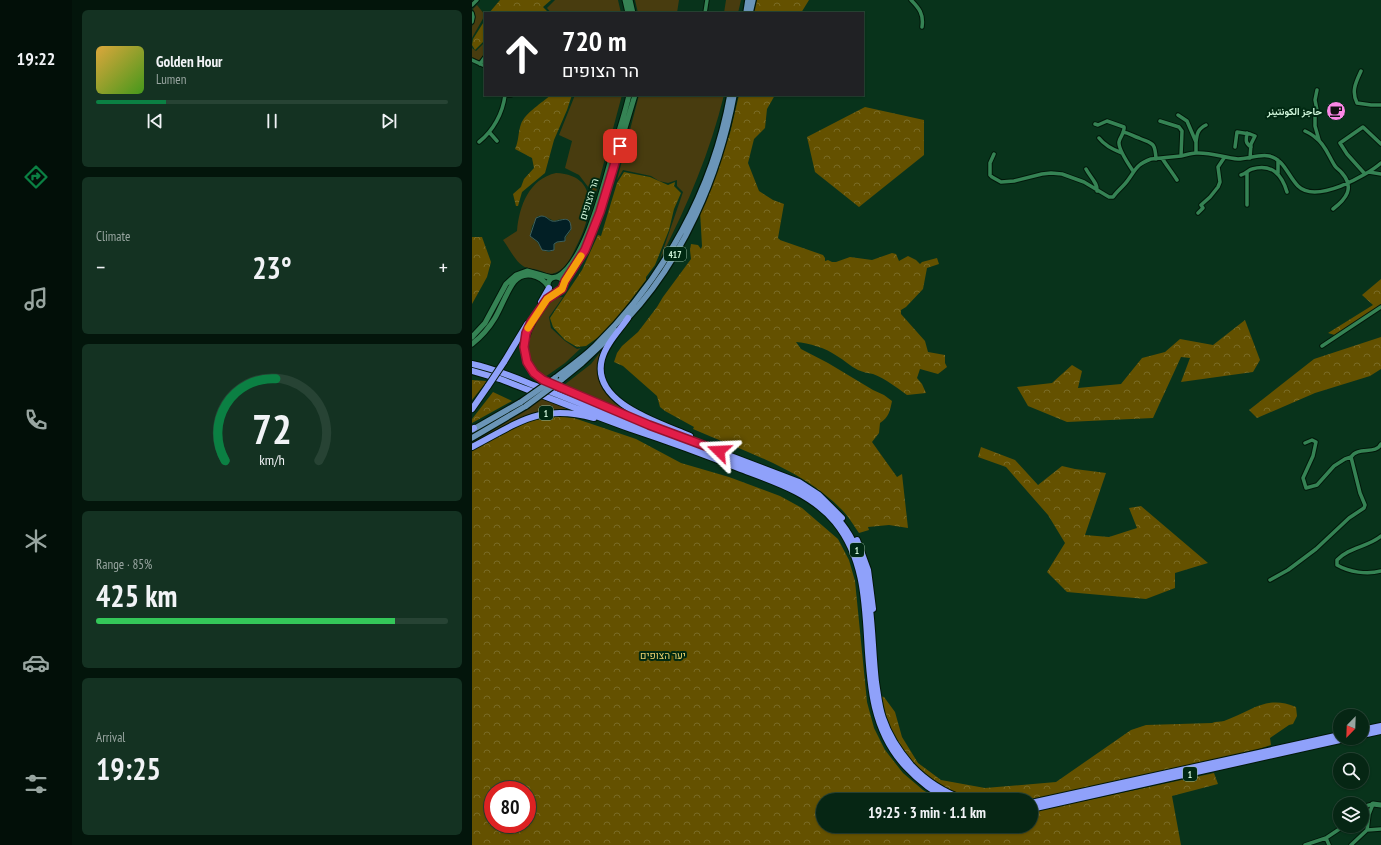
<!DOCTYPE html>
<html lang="en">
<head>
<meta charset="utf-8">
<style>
  body { margin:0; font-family:"PT Sans Narrow",Vazirmatn,Heebo,sans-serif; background:#143222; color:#f1f3f6; height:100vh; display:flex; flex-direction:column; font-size:15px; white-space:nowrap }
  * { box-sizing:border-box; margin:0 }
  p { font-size:13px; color:#98a5a0 }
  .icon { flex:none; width:22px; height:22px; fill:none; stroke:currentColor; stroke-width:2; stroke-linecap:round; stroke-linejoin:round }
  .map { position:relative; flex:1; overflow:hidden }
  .sheet { display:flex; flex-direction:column; gap:10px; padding:10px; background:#03150b; width:400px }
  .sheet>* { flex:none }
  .guide { position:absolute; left:12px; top:12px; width:380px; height:84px; border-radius:0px; box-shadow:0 1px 3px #0004,0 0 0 1px #274334; background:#202124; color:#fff; overflow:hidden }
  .needle { width:26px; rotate:203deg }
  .controls { position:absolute; left:861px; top:709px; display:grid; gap:8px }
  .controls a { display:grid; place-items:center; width:36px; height:36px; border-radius:50%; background:#062614; box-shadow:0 1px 3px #0004,0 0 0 1px #274334; font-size:20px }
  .speed { position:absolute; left:12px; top:781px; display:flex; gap:8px; font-size:20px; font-weight:700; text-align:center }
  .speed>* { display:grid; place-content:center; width:52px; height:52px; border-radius:50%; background:#062614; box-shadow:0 1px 3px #0004,0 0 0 1px #274334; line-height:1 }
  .speed .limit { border:6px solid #d22; background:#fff; color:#111 }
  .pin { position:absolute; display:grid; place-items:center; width:34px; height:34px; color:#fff; margin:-17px; border-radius:8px; box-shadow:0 2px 6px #0006 }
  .me { position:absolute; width:44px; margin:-22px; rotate:291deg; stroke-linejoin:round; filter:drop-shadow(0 0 3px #0008) }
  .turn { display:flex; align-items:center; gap:14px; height:84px; padding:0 12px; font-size:18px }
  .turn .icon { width:52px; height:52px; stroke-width:2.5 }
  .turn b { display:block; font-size:28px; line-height:34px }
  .big { font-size:30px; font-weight:800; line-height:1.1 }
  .sheet .card { flex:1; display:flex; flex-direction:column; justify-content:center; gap:6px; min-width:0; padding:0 14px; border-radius:6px; background:#143222 }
  .sheet .dial { align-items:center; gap:0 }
  .dial svg { height:104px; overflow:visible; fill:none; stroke:#274334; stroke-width:7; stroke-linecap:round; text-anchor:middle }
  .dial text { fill:#f1f3f6; stroke:none }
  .song { display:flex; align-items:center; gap:12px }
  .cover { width:48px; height:48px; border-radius:6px; background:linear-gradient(135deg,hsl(40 70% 55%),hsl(100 70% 35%)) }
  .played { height:4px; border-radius:2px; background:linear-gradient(90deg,#0b8043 20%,#274334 20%) }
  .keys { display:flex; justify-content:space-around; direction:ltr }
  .heat { display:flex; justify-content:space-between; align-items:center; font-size:22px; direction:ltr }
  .charge { height:6px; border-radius:3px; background:linear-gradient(90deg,#34c759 85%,#274334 0) }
  .trip { position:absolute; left:344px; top:793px; width:222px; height:40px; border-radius:20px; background:#062614; box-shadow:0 1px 3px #0004,0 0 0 1px #274334; font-weight:800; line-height:40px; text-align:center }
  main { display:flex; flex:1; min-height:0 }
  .tab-bar { display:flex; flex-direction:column; width:72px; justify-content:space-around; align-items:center; background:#020f08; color:#98a5a0 }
  .tab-bar .icon { width:28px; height:28px }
  .tab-bar .selected { color:#0b8043 }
  .tab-bar b { font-size:18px; color:#f1f3f6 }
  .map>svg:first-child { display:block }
</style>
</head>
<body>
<main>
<nav class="tab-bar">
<b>19:22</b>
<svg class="icon selected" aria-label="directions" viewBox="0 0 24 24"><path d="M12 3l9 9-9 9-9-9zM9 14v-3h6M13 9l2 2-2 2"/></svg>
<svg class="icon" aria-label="music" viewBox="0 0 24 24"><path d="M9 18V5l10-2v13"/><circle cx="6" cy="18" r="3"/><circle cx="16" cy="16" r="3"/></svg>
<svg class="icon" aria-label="phone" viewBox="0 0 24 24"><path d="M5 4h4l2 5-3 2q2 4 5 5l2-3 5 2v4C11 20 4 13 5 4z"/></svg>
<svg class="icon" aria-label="climate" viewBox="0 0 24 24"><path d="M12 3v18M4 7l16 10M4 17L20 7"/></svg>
<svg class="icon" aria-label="car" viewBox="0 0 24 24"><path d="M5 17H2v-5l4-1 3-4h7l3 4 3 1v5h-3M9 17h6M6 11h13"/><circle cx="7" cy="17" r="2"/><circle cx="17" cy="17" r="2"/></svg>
<svg class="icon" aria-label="filters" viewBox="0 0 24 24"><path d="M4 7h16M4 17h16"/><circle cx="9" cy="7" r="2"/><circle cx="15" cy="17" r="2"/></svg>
</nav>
<section class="sheet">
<div class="card">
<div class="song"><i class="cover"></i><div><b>Golden Hour</b><p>Lumen</p></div></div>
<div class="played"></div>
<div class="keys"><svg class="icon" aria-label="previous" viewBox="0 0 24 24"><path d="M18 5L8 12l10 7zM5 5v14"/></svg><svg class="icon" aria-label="pause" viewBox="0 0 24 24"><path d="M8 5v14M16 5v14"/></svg><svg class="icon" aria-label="next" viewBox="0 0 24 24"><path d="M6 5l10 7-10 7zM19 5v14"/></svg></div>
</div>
<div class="card"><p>Climate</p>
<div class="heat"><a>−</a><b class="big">23°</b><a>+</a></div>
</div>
<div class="card dial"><svg viewBox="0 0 100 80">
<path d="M14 69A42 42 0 1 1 86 69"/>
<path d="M14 69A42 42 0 0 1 53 6" stroke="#0b8043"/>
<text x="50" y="56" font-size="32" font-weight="700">72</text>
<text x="50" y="72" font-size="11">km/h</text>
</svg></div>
<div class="card"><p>Range · 85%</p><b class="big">425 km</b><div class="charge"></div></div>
<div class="card"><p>Arrival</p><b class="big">19:25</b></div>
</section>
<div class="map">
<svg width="909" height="845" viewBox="0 0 909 845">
  <defs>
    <pattern id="forest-crowns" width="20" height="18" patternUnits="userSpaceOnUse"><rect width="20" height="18" fill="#645100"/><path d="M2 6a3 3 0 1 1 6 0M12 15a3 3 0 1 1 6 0" fill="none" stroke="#796b25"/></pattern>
  </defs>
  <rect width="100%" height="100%" fill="#08331b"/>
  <!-- green -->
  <path fill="#483c0f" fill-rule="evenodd" d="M83,0H146L149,13H79L75,8Z
    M163,0H207L205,13H166Z
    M254,0H269L266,13H252Z
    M5,5L13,15L0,38C0,35 0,30 0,27C2,20 5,17 1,9Z
    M11,44L13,45V54L6,61L0,58V48L4,51Z
    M103,95H150L123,196L107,175L93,168L100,141L87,135Z
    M167,95H252C238,153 215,206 188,259L211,192L205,186V180L196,183L187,181L179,176L151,170L145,180Z
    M84,173C130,175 119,219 104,247C100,256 93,270 83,273C81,274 77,274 74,273C72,272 69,271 66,270C61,268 55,269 51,266C43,261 37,248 31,240L45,231C47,206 57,179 84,173ZM66,216H72L82,221C91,218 99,218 99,230L94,237L93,241L83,243L82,250L77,252L70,250L65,242L58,236L60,226Z
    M91,297L77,317L79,328L93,341L105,349L109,348L93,363L73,377C58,368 51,348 58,331C61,324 65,319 70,313C76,305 80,297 91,297Z
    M130,350C121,371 126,386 142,402C146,406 152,407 154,412L92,385L119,364Z
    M70,398L102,409H89L70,412L0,445V441Z"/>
  <!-- forest -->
  <path fill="url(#forest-crowns)" fill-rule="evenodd" d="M28,0H79L71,7L77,13H17Z
    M283,0H337L329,13H281Z
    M13,20V43L11,42L3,50L0,45L1,39Z
    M79,95H100L95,110L82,140L73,173L50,192L46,206H44L41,194L49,187L52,179L62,168L60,158L43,149C47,141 46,132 49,124C53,113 71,102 79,95Z
    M267,95H303L295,109L293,128L282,139L276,163L287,191L301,200L312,204L306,238L308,240L351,255L353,258V261L356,260L360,262H364L378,257L400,260L420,253L424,254L427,261L436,256L444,260L448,264L450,262L465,258L467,264L455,268L451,289L434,307L429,310V314L453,341L456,352L473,355V363L475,367L466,374L448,369L445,378L450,384L454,393L435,395C424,387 414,379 401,374C396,373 390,372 386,370C378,366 372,360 365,356C354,348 337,343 324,342L329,349L356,363L401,390L412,395L420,401C418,411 417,417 408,423L407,433L400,442L425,477L430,474L436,528L417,525L396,527L397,530L387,533C382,526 377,517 371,511C331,469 273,452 221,429L222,427L193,411L188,407L185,396L151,366L142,362L145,353L150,346L166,332L185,307L191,297L219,259L218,250L219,244L226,245L229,249L230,246L228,211L250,156L258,133Z
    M393,107L452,120V155L387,207L343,172L335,137Z
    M152,172L178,177L196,185L203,182L202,186L209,193L202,209L197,230L183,265L174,277V280L142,322L128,336L114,346L105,347L93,340L81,327L78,318L110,270L126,235L129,236L145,183Z
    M0,237H10L19,262L15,277L0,304Z
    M909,279V308L866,336L856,333L901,305L890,295Z
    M773,320L788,360L781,372L709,382L718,358L709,357L681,418L595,422L556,406L545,387L580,383L600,365L610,371L606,388L649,384L670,358L693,352L708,339L741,345Z
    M909,337V369L898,376L843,393L785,418L777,410L842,359Z
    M0,380L15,381L0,400Z
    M21,392L40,401L0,423V419Z
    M83,416L102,418L164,439L209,463L257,477L308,496L330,508L366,539L377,560L383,581L395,702L402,728L413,750L431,773L451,790L467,800H351V826H559V811L596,803L612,801L742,773L746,784L700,796L709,845H0V450L40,429L59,421ZM21,790H55V824H21Z
    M509,447L543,460L566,485L590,466L603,469L634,473L613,535L637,537L665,528L657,508L669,506L736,563L703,573V588L674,599L595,592L575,572L593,543L576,515L534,467L506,457Z
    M408,696L412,697L423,712L430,737L446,763L469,780L513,788L584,782L659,730L674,725L740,723C744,721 748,722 752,721C779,712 794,694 824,707L825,716L821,724L817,725L798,738L799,745L775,753L559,800H504L482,793L451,775L438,762L422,739L410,709Z"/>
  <!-- water -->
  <path fill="#021f25" stroke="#40605c" d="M69,216C75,216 76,220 80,221C87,223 99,212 99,229L93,237V241L85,242L82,244V250L77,251L70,250L66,242L58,236L64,218Z"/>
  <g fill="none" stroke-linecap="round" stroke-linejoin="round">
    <defs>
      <path id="street" d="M439,0C447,8 452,14 450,27
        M0,5L5,0
        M0,13L1,17L0,22
        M233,13L235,0
        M0,60L13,66
        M8,64L13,57
        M889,71C884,82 879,91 885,103L899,105H909
        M845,90L843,100L845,110L843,116V126L847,140
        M33,95H39
        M706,115L715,121L724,142V153
        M688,121L707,127L710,131L709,156
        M623,124L626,125L635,121L652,127C653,133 648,136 647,142C646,149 657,165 661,171
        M833,131C837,133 841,135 844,138C853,144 857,157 863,166C865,169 868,170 870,173C883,188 874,199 861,209
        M651,132C657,133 661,136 667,138C680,144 683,141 684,159
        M18,133L25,141
        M775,133C774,140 773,143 779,147
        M627,138C633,146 642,150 650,153
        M7,142C21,131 31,113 33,95
        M724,142C725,133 726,129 734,125
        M763,147L765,132L778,134L783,136L779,144L778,158
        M522,154L518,163V175L520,177L529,182L542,181L570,174L579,173L590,174L612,182L637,197H641C645,191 652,186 656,180C664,169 665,164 679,159C689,158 699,157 709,156C714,155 719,153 724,153C739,152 752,158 766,159C776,159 787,154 797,156C812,159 816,176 826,186C844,204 894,176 909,163
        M690,158C695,166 700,172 705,180
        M614,169C618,177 626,183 625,191
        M775,172V205
        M897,172L909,174
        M806,173V160
        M893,174L875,154L868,143L891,127L909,144
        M769,175C774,174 776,170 780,169C800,163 810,175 815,192
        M726,213L731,208L729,205L738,197L746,187L748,182L746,167L752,158
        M850,346L909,307
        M833,443L840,440L844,442L841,456L831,478L834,488L845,485L862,466L873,459L879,457
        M909,536C896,547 877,547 865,560V565C877,572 895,575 909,571
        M798,580L816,570L844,549L877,518L892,508L893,505L888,493L879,457C886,446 904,455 909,444
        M890,807L901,804
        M895,830L897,814L901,804
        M833,845L854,838
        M857,845L854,838L872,826
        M879,845L895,830L909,829"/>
      <path id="secondary" d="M153,0L156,13
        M158,0L161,13
        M85,277C114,262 133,179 142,148C147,130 153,113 157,95
        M76 285a8 8 0 1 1 16 0a8 8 0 1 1-16 0Z
        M91,285L113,250L123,228L163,95
        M0,337L13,323L34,284L44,275L55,271L80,278
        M0,344C9,337 17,328 23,318C29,308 35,291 42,282C52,270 68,275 76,286
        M901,804L909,805"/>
      <path id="primary" d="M274,13L276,0
        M278,13L281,0
        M154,320C211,260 247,176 262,95
        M83,378C96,368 111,358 123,346C192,278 241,190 258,95
        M89,380L110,363L144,331
        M0,430L49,402
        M0,438L54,406"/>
      <path id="highway" d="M84,293C76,297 72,303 67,311C51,334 43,361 71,380L177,425L327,482L347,495L370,518
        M69,302L77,288
        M156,318C147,331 134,344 130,359C118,403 188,423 218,436
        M32,362L55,324
        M0,364C24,369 46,379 69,388C102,401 135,414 168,427C204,440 241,453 278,467C296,474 315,480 331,490C346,498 359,510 370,524C403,566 398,631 404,682C406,694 407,707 411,718C417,736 427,751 439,765C454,781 473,793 494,800
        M0,371L28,379C72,396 115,413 159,429C195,441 231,454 266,468C300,481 338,492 363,522C420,592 369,698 434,767C447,781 461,792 478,800
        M0,409L16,386
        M0,429L2,428
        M0,447C46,423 68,403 122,418
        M385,540L396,570L401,609
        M890,730L909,726
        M890,735L909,731
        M559,803L868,735
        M559,809L877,738"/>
    </defs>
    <!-- street casing -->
    <use href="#street" stroke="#02180a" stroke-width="5.5"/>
    <!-- secondary casing -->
    <use href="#secondary" stroke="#02180a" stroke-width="7"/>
    <!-- primary casing -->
    <use href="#primary" stroke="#02180a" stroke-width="8"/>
    <!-- highway casing -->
    <use href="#highway" stroke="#02180a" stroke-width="8"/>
    <!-- street -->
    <use href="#street" stroke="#358354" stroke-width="3.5"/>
    <!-- secondary -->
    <use href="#secondary" stroke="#358354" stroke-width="5"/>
    <!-- primary -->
    <use href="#primary" stroke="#6b95b8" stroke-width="5.5"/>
    <!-- highway -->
    <use href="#highway" stroke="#8fa1fa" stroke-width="6"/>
    <defs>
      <path id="primary-bridge" d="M49,402L83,378
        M54,406L89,380"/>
      <path id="highway-bridge" d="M16,386L32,362"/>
    </defs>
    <!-- primary-bridge casing -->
    <use href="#primary-bridge" stroke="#02180a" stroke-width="8" stroke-linecap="butt"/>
    <!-- highway-bridge casing -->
    <use href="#highway-bridge" stroke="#02180a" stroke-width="8" stroke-linecap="butt"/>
    <!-- primary-bridge -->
    <use href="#primary-bridge" stroke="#6b95b8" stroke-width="5.5"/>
    <!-- highway-bridge -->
    <use href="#highway-bridge" stroke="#8fa1fa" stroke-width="6"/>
  </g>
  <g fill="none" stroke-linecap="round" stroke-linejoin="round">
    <defs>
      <path id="route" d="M148,146L128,212L113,250L93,281L90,289L75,299L59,322L54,333L52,347L55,362L62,373L71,380L177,425L247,451"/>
    </defs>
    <!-- route casing -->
    <use href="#route" stroke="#92132f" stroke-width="10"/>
    <!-- route -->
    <use href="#route" stroke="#e11d48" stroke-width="7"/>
    <!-- slow -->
    <path stroke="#f59e0b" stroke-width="7" d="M56,328L75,299L90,289L93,281L109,256"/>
  </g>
  <!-- icons -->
  <defs>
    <symbol id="cafe-disc" viewBox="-11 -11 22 22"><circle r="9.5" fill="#fb87e6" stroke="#002912"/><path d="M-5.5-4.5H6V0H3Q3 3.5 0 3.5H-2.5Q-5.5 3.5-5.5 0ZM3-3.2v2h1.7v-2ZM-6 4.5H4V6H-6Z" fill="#111"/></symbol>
  </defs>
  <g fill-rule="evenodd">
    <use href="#cafe-disc" x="853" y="100" width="22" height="22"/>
  </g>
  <g text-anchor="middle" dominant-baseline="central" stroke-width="4" stroke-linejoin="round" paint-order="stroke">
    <!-- shield labels -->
    <g fill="#002912" stroke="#92b89f" stroke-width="1">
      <rect x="192" y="247" width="22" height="14" rx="3"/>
      <rect x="67" y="406" width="14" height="14" rx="3"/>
      <rect x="378" y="543" width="14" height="14" rx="3"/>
      <rect x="711" y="767" width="14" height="14" rx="3"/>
    </g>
    <g font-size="9" font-weight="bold" fill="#d0f6db">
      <text x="203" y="254">417</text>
      <text x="74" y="413">1</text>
      <text x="385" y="550">1</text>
      <text x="718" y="774">1</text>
    </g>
    <!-- poi labels -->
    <g font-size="10" font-weight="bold" fill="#d0f6db" stroke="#002912" text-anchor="end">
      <text x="850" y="111">حاجز الكونتينر</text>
    </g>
    <!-- street labels -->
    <g font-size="10" fill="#d0f6db" stroke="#002912">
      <text transform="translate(117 199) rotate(-73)">הר הצופים</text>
    </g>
    <!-- park labels -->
    <g font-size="10" fill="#ebd06e" stroke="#002912">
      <text x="191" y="655">יער הצופים</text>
    </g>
  </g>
</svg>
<div class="controls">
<a><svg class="needle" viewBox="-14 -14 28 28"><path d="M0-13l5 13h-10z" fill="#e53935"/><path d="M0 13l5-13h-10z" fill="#98a5a0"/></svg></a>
<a><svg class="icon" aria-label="search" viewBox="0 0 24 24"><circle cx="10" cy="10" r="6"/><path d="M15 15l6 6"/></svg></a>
<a><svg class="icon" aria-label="layers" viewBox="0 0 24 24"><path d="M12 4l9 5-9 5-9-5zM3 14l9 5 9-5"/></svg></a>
</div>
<div class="speed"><div class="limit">80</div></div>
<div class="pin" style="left:148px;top:146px;background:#d93025"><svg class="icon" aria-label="arrive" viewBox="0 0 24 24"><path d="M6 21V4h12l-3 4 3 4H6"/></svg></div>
<svg class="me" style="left:247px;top:451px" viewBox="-20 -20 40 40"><path d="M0-17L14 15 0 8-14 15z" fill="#e11d48" stroke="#fff" stroke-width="4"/></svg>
<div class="trip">19:25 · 3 min · 1.1 km</div>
<div class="guide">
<div class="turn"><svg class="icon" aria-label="ahead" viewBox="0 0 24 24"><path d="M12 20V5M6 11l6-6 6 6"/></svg><div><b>720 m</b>הר הצופים</div></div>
</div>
</div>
</main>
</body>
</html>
